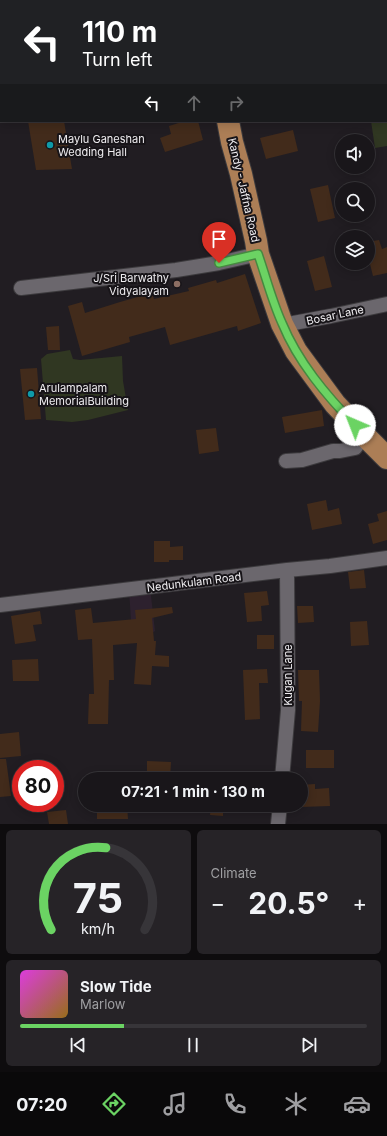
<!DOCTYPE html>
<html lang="en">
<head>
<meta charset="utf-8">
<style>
  body { margin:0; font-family:Inter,sans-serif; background:#262327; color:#f1f3f6; height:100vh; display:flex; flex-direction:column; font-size:15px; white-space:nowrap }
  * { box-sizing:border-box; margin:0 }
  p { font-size:13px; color:#9f9fa2 }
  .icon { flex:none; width:22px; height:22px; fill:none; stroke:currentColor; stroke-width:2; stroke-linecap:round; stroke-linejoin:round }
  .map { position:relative; height:824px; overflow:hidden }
  .details { display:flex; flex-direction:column; gap:6px; padding:6px; background:#0e0c0e; flex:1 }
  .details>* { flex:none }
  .hud { position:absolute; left:0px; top:0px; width:387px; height:122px; box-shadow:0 2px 10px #0003,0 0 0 1px #373539; background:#202124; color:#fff; overflow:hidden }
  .buttons { position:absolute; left:335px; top:134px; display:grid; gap:8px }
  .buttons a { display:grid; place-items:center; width:40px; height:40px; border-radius:50%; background:#19161a; box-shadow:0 2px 10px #0003,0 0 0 1px #373539; font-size:20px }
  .speed { position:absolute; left:12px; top:760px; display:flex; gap:8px; font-size:20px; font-weight:700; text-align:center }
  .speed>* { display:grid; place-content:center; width:52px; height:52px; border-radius:50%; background:#19161a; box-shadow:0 2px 10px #0003,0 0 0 1px #373539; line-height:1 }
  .speed .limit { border:6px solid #d22; background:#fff; color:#111 }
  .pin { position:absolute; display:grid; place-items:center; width:34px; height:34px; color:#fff; margin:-41px -17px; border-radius:50% 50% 50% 0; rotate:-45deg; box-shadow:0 0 4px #0007 }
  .pin .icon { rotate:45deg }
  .me { position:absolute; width:44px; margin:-22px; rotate:316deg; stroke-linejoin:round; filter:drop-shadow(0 0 3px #0008) }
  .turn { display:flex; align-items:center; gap:14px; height:84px; padding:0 16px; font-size:18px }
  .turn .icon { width:52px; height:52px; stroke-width:2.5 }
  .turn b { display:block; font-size:28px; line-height:34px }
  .lanes { display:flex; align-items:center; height:38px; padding:0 16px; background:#0003; justify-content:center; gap:20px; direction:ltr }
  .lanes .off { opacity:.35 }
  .big { font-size:30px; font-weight:700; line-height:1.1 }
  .details .card { flex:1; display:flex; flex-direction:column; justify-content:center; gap:6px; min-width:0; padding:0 14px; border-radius:6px; background:#262327 }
  .details .dial { align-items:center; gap:0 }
  .dial svg { height:104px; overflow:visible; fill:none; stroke:#373539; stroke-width:7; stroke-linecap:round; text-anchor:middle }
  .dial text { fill:#f1f3f6; stroke:none }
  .song { display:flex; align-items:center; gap:12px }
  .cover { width:48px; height:48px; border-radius:6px; background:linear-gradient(135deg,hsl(300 70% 55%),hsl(40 70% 35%)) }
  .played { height:4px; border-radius:2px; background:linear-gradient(90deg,#6bd363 30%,#373539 30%) }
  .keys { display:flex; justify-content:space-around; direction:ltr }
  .heat { display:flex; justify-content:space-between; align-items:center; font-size:22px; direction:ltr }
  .details .tiles { flex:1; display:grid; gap:6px; grid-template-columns:1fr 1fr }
  .card:last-child { grid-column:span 2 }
  .trip { position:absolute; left:78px; top:772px; width:230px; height:40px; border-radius:20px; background:#19161a; box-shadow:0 2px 10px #0003,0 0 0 1px #373539; font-weight:700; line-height:40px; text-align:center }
  .tab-bar { display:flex; height:64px; justify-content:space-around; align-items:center; background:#0a090a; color:#9f9fa2 }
  .tab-bar .icon { width:28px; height:28px }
  .tab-bar .current { color:#6bd363 }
  .tab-bar b { font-size:18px; color:#f1f3f6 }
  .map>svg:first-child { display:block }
</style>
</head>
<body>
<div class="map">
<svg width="387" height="824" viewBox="0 0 387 824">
  <rect width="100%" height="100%" fill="#211d22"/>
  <!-- commercial -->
  <path fill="#2d212e" d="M150,587L155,631L147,636H132L129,590Z"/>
  <!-- green -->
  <path fill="#303722" d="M386,41H387V146L375,148L371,121H386Z
    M70,350L73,359L80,360L122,356L123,381L128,410L88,420L72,422L46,420L41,359L47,354Z"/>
  <!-- building -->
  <path fill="#422b1b" d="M28,121H64L72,169L36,170Z
    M185,121H198L203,140L165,152L160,138L171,134L169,126Z
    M293,130L298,151L266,159L260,138Z
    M328,185L335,218L318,222L310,189Z
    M379,240L382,249L387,247V273L373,276L368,256V242Z
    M324,256L332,287L315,291L307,261Z
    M245,274L261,323L238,331L237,326L170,345L165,327L129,337L130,342L82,356L68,306L82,302L85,313L120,302L152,293L154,299L189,291L188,288L216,280L217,283Z
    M59,326L60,350H48L46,327Z
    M37,368L41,419L25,420L20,369Z
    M322,410L324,426L285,433L282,417Z
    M216,428L219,451L199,454L196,430Z
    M326,500L328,511L339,508L342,524L312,530L307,504Z
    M387,511V540L373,544L368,524L379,521L377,514Z
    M154,541H170V547L183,546V560H169V562H154Z
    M364,570L366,588L350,589L348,572Z
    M267,591L269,605L261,606L262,621L247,622L244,593Z
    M297,606H313L314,622L298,623Z
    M172,607L173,613L152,618L154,641H156L155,655L169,656V667L152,666L151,685L134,684L137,643L113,645L114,680H109L108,724H88L89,694H94L92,639L78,640L75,610L91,608L93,623L136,619L135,610Z
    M40,611L42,624L33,625L36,641L15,644L11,616Z
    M367,621L369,645L351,646L350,622Z
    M257,635H274V649H257Z
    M38,659L39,681H13L12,660Z
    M267,669L268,683H259L260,719L245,720L243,670Z
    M298,670H319L320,701L318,732L301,731L302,701H299Z
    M19,732L21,756L0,758V734Z
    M306,750H334V768H306Z
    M0,759H6L11,796L0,797Z
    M147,761L171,762L170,779H147Z
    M315,784V789L329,788L330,806L301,807V785Z
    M97,805H127L128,819H97Z
    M211,805H223V816L210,815Z
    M66,810L68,824H49L47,812Z"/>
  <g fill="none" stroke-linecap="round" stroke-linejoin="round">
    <defs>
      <path id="minor" d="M386,41H387
        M21,288L176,270L219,263L258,254
        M283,325L331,316L387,304
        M286,461L302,460L333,451H340L355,448L365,435
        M0,605L287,570L330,566L387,558
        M282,779L288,710L287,570
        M278,824L280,805"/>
      <path id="trunk" d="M199,0V1
        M228,121L232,142L241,174L256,241L258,254L282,324L296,351L335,404L369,440L387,458"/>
    </defs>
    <!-- minor casing -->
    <use href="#minor" stroke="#3c3a3d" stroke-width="16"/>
    <!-- trunk casing -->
    <use href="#trunk" stroke="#3c3a3d" stroke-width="24"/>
    <!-- minor -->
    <use href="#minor" stroke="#6b676d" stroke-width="14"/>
    <!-- trunk -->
    <use href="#trunk" stroke="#ac7e56" stroke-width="22"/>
  </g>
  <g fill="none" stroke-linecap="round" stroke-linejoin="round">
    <defs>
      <path id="route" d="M219,263L258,254C266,277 272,301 282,323C298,362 326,395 355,425"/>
    </defs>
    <!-- route casing -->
    <use href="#route" stroke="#468940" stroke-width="10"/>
    <!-- route -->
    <use href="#route" stroke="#6bd363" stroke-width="7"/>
  </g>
  <!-- markers -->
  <g fill="#0f9aa8" stroke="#171418" stroke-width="1.5">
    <circle cx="50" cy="145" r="4"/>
    <circle cx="31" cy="394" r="4"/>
  </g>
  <circle fill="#8d6e63" stroke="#171418" stroke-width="1.5" cx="177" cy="284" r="4"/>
  <g text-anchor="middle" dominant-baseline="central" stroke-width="4" stroke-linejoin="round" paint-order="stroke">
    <!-- poi labels -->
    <g font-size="11" fill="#efedf0" stroke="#171418" text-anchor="start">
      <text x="58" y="139">Maylu Ganeshan<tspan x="58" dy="13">Wedding Hall</tspan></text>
      <text x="169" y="278" text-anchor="end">J/Sri Barwathy<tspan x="169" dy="13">Vidyalayam</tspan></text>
      <text x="39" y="388">Arulampalam<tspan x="39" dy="13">MemorialBuilding</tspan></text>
    </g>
    <!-- street labels -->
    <g font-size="11" fill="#efedf0" stroke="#171418">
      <text transform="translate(244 190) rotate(77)">Kandy - Jaffna Road</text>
      <text transform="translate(335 315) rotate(-12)">Bosar Lane</text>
      <text transform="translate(194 582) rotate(-7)">Nedunkulam Road</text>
      <text transform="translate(288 675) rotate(-90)">Kugan Lane</text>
    </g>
  </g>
</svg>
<div class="buttons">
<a><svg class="icon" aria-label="sound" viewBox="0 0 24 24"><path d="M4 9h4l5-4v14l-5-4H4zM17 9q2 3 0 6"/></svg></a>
<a><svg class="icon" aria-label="search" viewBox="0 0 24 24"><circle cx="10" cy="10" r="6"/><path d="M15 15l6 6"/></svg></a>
<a><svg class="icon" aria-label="layers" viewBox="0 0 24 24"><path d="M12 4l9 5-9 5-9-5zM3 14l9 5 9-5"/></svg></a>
</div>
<div class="speed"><div class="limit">80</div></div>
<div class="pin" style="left:219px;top:263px;background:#d93025"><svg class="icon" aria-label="arrive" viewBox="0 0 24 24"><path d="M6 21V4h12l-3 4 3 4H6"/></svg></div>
<svg class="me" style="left:355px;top:425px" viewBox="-20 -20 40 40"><circle r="19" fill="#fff"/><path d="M0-13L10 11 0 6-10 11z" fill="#6bd363"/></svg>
<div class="trip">07:21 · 1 min · 130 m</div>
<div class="hud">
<div class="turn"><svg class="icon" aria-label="left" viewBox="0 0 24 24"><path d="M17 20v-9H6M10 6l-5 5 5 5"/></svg><div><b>110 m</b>Turn left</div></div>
<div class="lanes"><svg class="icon" aria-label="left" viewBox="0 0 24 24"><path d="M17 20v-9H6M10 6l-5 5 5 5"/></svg><svg class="icon off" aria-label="ahead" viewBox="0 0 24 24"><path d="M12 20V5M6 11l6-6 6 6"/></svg><svg class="icon off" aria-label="right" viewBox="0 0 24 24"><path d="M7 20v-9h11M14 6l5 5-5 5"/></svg></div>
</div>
</div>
<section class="details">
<div class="tiles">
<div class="card dial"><svg viewBox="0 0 100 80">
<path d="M14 69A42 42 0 1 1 86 69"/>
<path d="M14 69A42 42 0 0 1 56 6" stroke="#6bd363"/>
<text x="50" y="56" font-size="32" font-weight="700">75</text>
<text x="50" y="72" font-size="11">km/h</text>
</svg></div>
<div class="card"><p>Climate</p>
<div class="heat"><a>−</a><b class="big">20.5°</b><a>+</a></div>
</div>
<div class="card">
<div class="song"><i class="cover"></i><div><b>Slow Tide</b><p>Marlow</p></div></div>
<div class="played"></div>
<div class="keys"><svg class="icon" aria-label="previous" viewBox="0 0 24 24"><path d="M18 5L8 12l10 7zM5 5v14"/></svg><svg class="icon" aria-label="pause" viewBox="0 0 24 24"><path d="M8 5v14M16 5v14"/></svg><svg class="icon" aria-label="next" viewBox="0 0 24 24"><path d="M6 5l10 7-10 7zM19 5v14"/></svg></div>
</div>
</div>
</section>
<nav class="tab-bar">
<b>07:20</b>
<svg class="icon current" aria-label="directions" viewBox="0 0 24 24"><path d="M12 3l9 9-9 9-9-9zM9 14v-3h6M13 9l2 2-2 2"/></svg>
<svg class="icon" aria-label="music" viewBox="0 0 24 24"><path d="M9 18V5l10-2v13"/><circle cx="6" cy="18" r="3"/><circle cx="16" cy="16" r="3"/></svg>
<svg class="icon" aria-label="phone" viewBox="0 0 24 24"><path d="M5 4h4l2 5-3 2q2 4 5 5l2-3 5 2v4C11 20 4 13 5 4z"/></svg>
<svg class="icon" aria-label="climate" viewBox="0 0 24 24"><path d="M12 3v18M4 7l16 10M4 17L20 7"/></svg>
<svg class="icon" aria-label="car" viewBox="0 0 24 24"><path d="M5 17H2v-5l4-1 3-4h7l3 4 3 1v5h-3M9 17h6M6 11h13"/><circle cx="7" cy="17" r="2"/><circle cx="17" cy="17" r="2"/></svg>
</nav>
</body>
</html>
